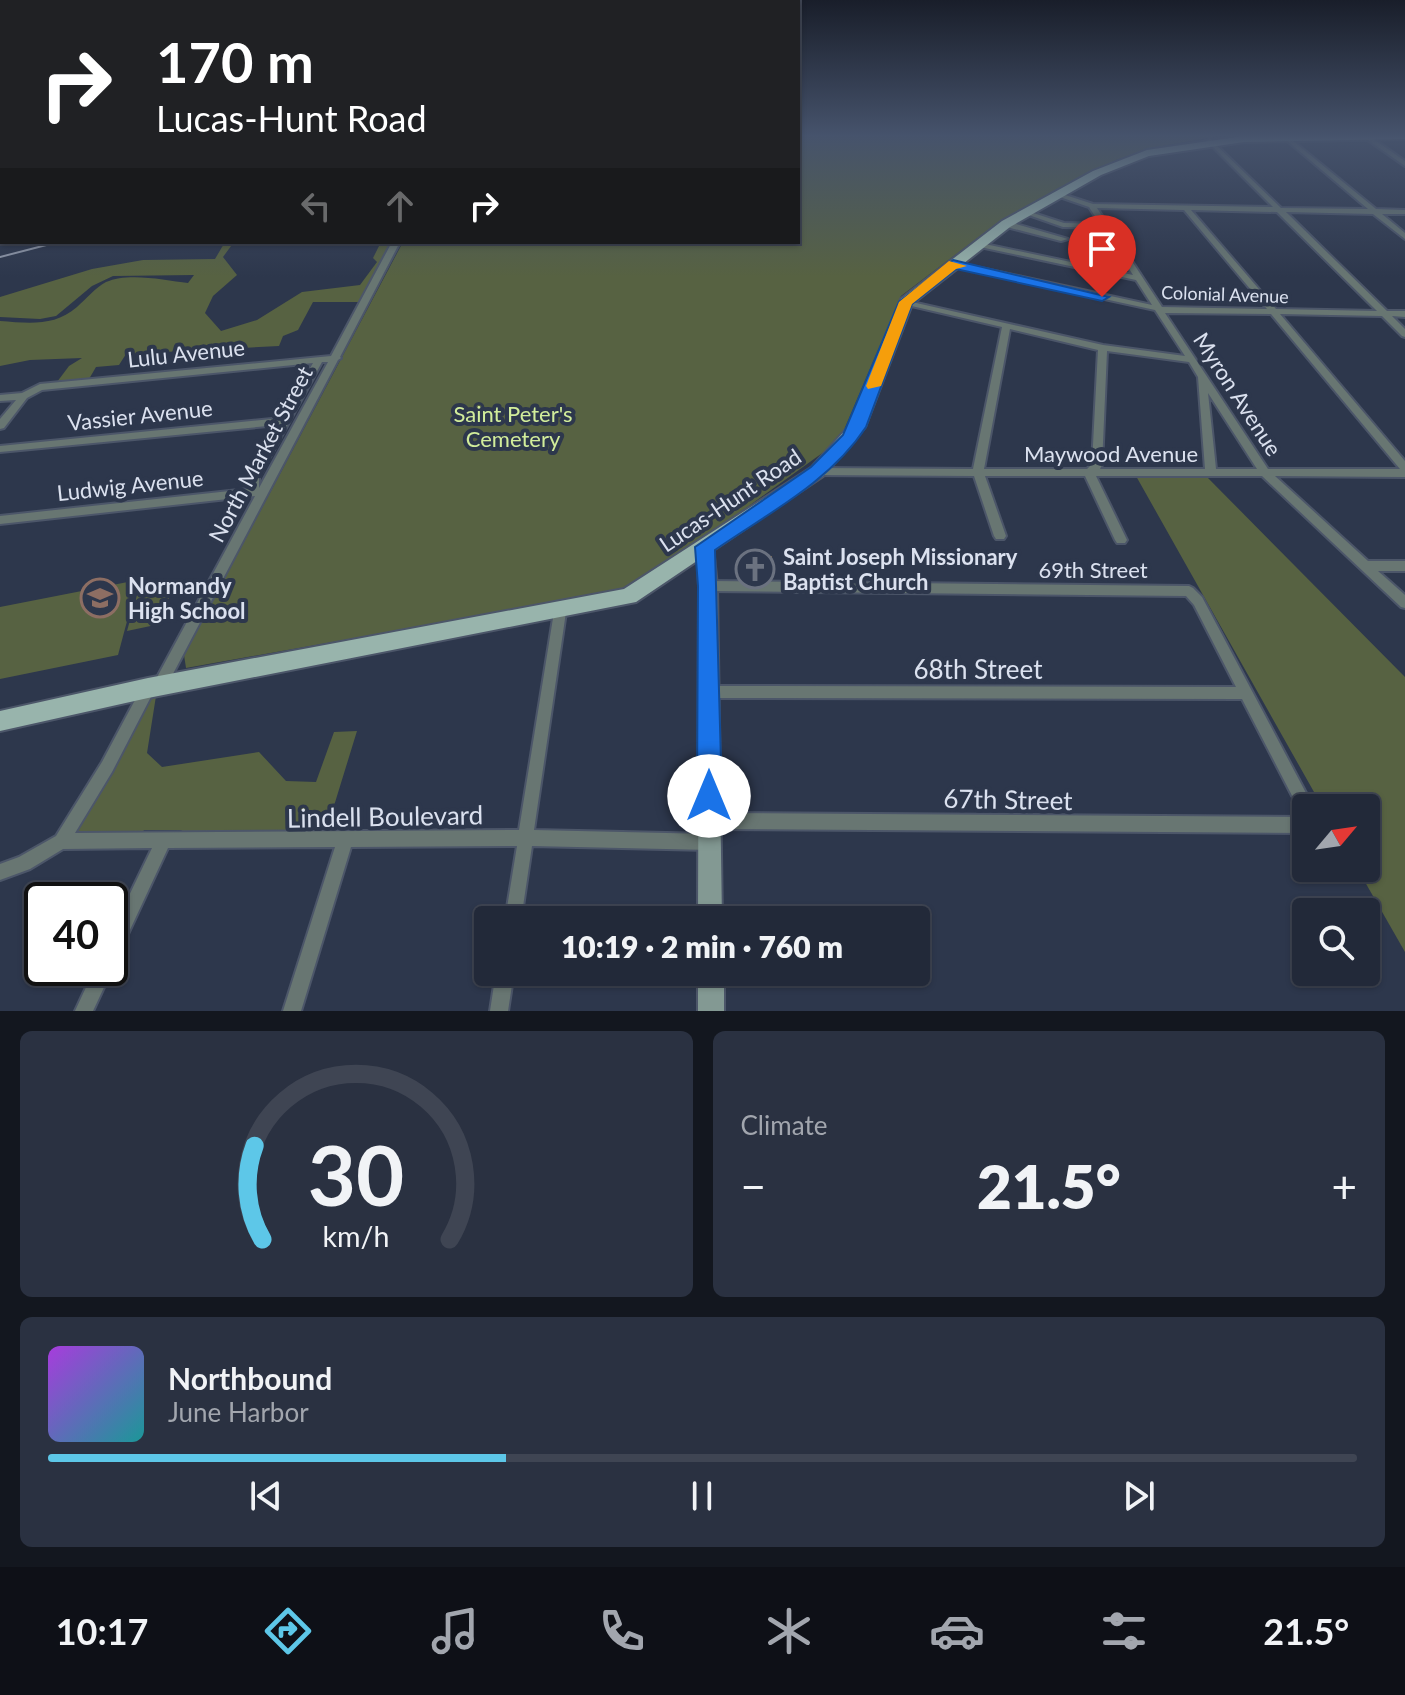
<!DOCTYPE html>
<html lang="en">
<head>
<meta charset="utf-8">
<style>
  body { margin:0; font-family:Lato,sans-serif; background:#2a3141; color:#f1f3f6; height:100vh; display:flex; flex-direction:column; font-size:30px; white-space:nowrap }
  * { box-sizing:border-box; margin:0 }
  p { font-size:26px; color:#a2a6ae }
  .icon { flex:none; width:44px; height:44px; fill:none; stroke:currentColor; stroke-width:2; stroke-linecap:round; stroke-linejoin:round }
  .map { position:relative; height:1011px; overflow:hidden }
  .drawer { display:flex; flex-direction:column; gap:20px; padding:20px; background:#13171f; flex:1 }
  .drawer>* { flex:none }
  .top-card { position:absolute; left:0px; top:0px; width:800px; height:244px; box-shadow:0 2px 6px #0004,0 0 0 2px #3f4553; background:#202124; color:#fff; overflow:hidden }
  .needle { width:52px; rotate:61deg }
  .fabs { position:absolute; left:1292px; top:794px; display:grid; gap:16px }
  .fabs a { display:grid; place-items:center; width:88px; height:88px; border-radius:8px; background:#222939; box-shadow:0 2px 6px #0004,0 0 0 2px #3f4553; font-size:40px }
  .speed { position:absolute; left:24px; top:882px; display:flex; gap:16px; font-size:40px; font-weight:700; text-align:center }
  .speed>* { display:grid; place-content:center; width:104px; height:104px; border-radius:50%; background:#222939; box-shadow:0 2px 6px #0004,0 0 0 2px #3f4553; line-height:1 }
  .speed .limit { border:4px solid #111; border-radius:12px; background:#fff; color:#111 }
  .pin { position:absolute; display:grid; place-items:center; width:68px; height:68px; color:#fff; margin:-82px -34px; border-radius:50% 50% 50% 0; rotate:-45deg; box-shadow:0 0 8px #0007 }
  .pin .icon { rotate:45deg }
  .me { position:absolute; width:88px; margin:-44px; rotate:0deg; stroke-linejoin:round; filter:drop-shadow(0 0 6px #0008) }
  .turn { display:flex; align-items:center; gap:28px; height:168px; padding:0 24px; font-size:36px }
  .turn .icon { width:104px; height:104px; stroke-width:2.5 }
  .turn b { display:block; font-size:56px; line-height:68px }
  .lanes { display:flex; align-items:center; height:76px; padding:0 24px; background:#0003; justify-content:center; gap:40px; direction:ltr }
  .lanes .off { opacity:.35 }
  .big { font-size:60px; font-weight:800; line-height:1.1 }
  .drawer .tile { flex:1; display:flex; flex-direction:column; justify-content:center; gap:12px; min-width:0; padding:0 28px; border-radius:12px; background:#2a3141 }
  .drawer .dial { align-items:center; gap:0 }
  .dial svg { height:208px; overflow:visible; fill:none; stroke:#3f4553; stroke-width:7; stroke-linecap:round; text-anchor:middle }
  .dial text { fill:#f1f3f6; stroke:none }
  .song { display:flex; align-items:center; gap:24px }
  .cover { width:96px; height:96px; border-radius:12px; background:linear-gradient(135deg,hsl(280 70% 55%),hsl(180 70% 35%)) }
  .played { height:8px; border-radius:4px; background:linear-gradient(90deg,#5dc7e8 35%,#3f4553 35%) }
  .keys { display:flex; justify-content:space-around; direction:ltr }
  .heat { display:flex; justify-content:space-between; align-items:center; font-size:44px; direction:ltr }
  .drawer .tiles { flex:1; display:grid; gap:20px; grid-template-columns:1fr 1fr }
  .tile:last-child { grid-column:span 2 }
  .trip { position:absolute; left:474px; top:906px; width:456px; height:80px; border-radius:8px; background:#222939; box-shadow:0 2px 6px #0004,0 0 0 2px #3f4553; font-weight:800; line-height:80px; text-align:center }
  .menu { display:flex; height:128px; justify-content:space-around; align-items:center; background:#0e1017; color:#a2a6ae }
  .menu .icon { width:56px; height:56px }
  .menu .active { color:#5dc7e8 }
  .menu b { font-size:36px; color:#f1f3f6 }
  .map>svg:first-child { display:block }
</style>
</head>
<body>
<div class="map">
<svg width="1405" height="1011" viewBox="0 0 1405 1011">
  <rect width="100%" height="100%" fill="#2d374c"/>
  <!-- green -->
  <path fill="#576242" d="M798,135H1225L1150,148L1116,160L988,230L901,296L844,430L832,446L681,555L620,591L186,668L184,655L403,242H798Z
    M225,242H234L223,257L237,275L213,296L205,313L221,331L257,320L302,292L360,285L377,262L373,258L381,242H393L361,302H313L298,330L283,336L279,346L126,354L119,365L96,367L89,379L57,382L69,366L82,358L30,360L0,366V321C28,323 54,327 77,307C86,299 96,287 106,282C128,272 165,280 188,283L194,275L113,276L92,286L56,316L40,319L0,317V297L92,269L143,260L215,259Z
    M1136,476H1206L1405,677V952L1357,868H1366V808H1323Z
    M138,580L118,655L0,679V607Z
    M169,589V607L160,624L127,631L137,595Z
    M156,696L147,753L162,767L259,752L286,781L316,782L334,732L357,731L325,835L191,837L181,830H144L140,836H79L77,831L147,700Z"/>
  <!-- building -->
  <path fill="#5b4d37" stroke="#7a6b54" stroke-width="2" d="M759,557H771L772,575H739L738,563H760Z"/>
  <g fill="none" stroke-linecap="round" stroke-linejoin="round">
    <defs>
      <path id="street" d="M1287,136L1376,209L1405,210V214H1382L1405,233V239L1373,214L1286,212L1387,311H1405V317L1392,316L1405,329V337L1402,336L1382,316L1280,314L1405,461V477L1275,476L1368,561H1405V571H1378L1405,595V608L1401,607L1262,476H1096L1127,540L1125,543H1117L1115,540L1085,476H985L1006,536L1004,539H996L994,536L974,476L813,475L812,472L813,469L817,468L973,469L1002,327L903,304V300L1103,345L1185,356L1155,310L953,266L949,264L953,262L1152,305L1136,280L980,247L976,245L980,243L1133,275L1103,228L1063,227L1023,213L1027,211L1064,223L1100,224L1089,207L1057,196L1056,195L1059,193L1093,204L1273,207L1207,141L1210,139L1281,208L1368,209L1285,139V137ZM1097,208L1184,210L1267,309L1162,307ZM1191,210L1277,212L1377,311L1276,309ZM1165,313L1271,314L1400,469H1268ZM1010,329L1098,350L1092,464L1087,469H984ZM1107,351L1189,362L1198,377L1205,469H1100L1102,465ZM1208,393L1257,469H1216Z
        M1365,136H1369L1405,161V166L1365,138Z
        M2,146V150L0,151V147Z
        M0,193H2V197H0Z
        M0,201H2V206H0Z
        M1003,222H1009L1068,239L1061,241L1003,226Z
        M392,242H400L340,357L341,358L338,360L165,689L160,691L155,689L153,685L155,681L255,496L0,524V516L248,489L249,477L278,425L0,452V446L282,418L313,363L42,390L27,398L4,428L0,429V419L16,400L0,401V395L22,393L40,384L331,356ZM322,362H328L259,488V477Z
        M708,581L1189,586L1193,588L1202,597L1314,808H1306V816L1301,813L1242,699L710,698L705,696L703,692L705,688L710,686L1236,687L1194,605L1186,596L708,591L704,589L702,586L704,583Z
        M560,607L564,608L566,612L534,830L710,834L715,837L718,842L715,847L710,850L532,846L521,920H505L517,846L351,847L301,1011H283L335,847L168,848L116,960L110,962L113,968L93,1011H75L95,968H110V935L152,848L63,849L30,869L0,880V864L19,857L56,836L102,762L143,685L148,683L153,685L155,689L112,772L75,833L519,830L554,612L556,608Z
        M709,813L1306,817V833L709,829L704,826L701,821L704,816Z
        M496,972H514L508,1011H490Z"/>
      <path id="secondary" d="M705,541L711,542L713,547L717,586L722,920H698L699,586L697,547L699,542Z
        M698,972H724V1011H698Z"/>
      <path id="primary" d="M1405,135V139L1244,142L1149,156L1101,175L1010,227L912,304L865,427L823,476L636,602L148,698L0,731V711L148,678L624,589L811,468L850,425L901,299L1002,221L1093,171L1147,150L1244,136Z
        M2,227V235L0,236V228Z"/>
    </defs>
    <!-- street casing -->
    <use href="#street" stroke="#4c5669" stroke-width="4"/>
    <!-- secondary casing -->
    <use href="#secondary" stroke="#4c5669" stroke-width="4"/>
    <!-- primary casing -->
    <use href="#primary" stroke="#4c5669" stroke-width="4"/>
    <!-- street -->
    <use href="#street" fill="#687672" fill-rule="evenodd"/>
    <!-- secondary -->
    <use href="#secondary" fill="#839993" fill-rule="evenodd"/>
    <!-- primary -->
    <use href="#primary" fill="#98b4ac" fill-rule="evenodd"/>
    <!-- tram -->
    <path stroke="#8f97a8" stroke-width="2" d="M0,257L58,242"/>
  </g>
  <!-- sky -->
  <linearGradient id="sky" x2="0" y2="1"><stop stop-color="#191e2a"/><stop offset="0.49" stop-color="#46536c"/><stop offset="1" stop-color="#46536c" stop-opacity="0"/></linearGradient>
  <rect width="1405" height="277" fill="url(#sky)"/>
  <!-- route -->
  <path fill="#1a73e8" stroke="#114b97" stroke-width="2" d="M953,260L1109,297L1102,301L956,269L912,304L866,427C830,482 767,514 715,550L722,796L718,804L709,808L701,804L697,796L698,586L695,547L811,467L843,435L899,302Z"/>
  <!-- slow -->
  <path fill="#f59e0b" d="M949,261L967,266L956,269L912,304L881,386L868,389L866,386L899,302Z"/>
  <!-- icons -->
  <defs>
    <symbol id="church-ring" viewBox="-11 -11 22 22"><circle r="9.5" fill="#2d374c" stroke="#6b7280" stroke-width="1.5"/><path d="M-1.2-6h2.4v3.5h3.3v2.4h-3.3V6h-2.4V-.1h-3.3v-2.4h3.3Z" fill="#6b7280"/></symbol>
    <symbol id="school-ring" viewBox="-11 -11 22 22"><circle r="9.5" fill="#2d374c" stroke="#8d6e63" stroke-width="1.5"/><path d="M0-5L7-2L0 1L-7-2ZM-4 1L0 2.5L4 1V4Q0 6-4 4Z" fill="#8d6e63"/></symbol>
  </defs>
  <g fill-rule="evenodd">
    <use href="#church-ring" x="733" y="547" width="44" height="44"/>
    <use href="#school-ring" x="78" y="576" width="44" height="44"/>
  </g>
  <g text-anchor="middle" dominant-baseline="central" stroke-width="8" stroke-linejoin="round" paint-order="stroke">
    <!-- far-street labels -->
    <g font-size="18" fill="#dbe1ef" stroke="#2d374c">
      <text transform="translate(1225 294) rotate(2)">Colonial Avenue</text>
    </g>
    <!-- street labels -->
    <g font-size="22" fill="#dbe1ef" stroke="#2d374c">
      <text transform="translate(186 353) rotate(-6)">Lulu Avenue</text>
      <text transform="translate(1238 394) rotate(57)">Myron Avenue</text>
      <text transform="translate(140 415) rotate(-6)">Vassier Avenue</text>
      <text x="1111" y="453">Maywood Avenue</text>
      <text transform="translate(260 454) rotate(-62)">North Market Street</text>
      <text transform="translate(130 485) rotate(-6)">Ludwig Avenue</text>
      <text transform="translate(730 500) rotate(-34)">Lucas-Hunt Road</text>
      <text x="1093" y="569">69th Street</text>
    </g>
    <!-- park labels -->
    <g font-size="22" fill="#d2ed9b" stroke="#2d374c">
      <text x="513" y="413">Saint Peter's<tspan x="513" dy="25">Cemetery</tspan></text>
    </g>
    <!-- poi labels -->
    <g font-size="22" font-weight="bold" fill="#dbe1ef" stroke="#2d374c" text-anchor="start">
      <text x="783" y="556">Saint Joseph Missionary<tspan x="783" dy="25">Baptist Church</tspan></text>
      <text x="128" y="585">Normandy<tspan x="128" dy="25">High School</tspan></text>
    </g>
    <!-- near-street labels -->
    <g font-size="26" fill="#dbe1ef" stroke="#2d374c">
      <text x="978" y="669">68th Street</text>
      <text transform="translate(1008 799) rotate(1)">67th Street</text>
      <text transform="translate(385 816) rotate(-1)">Lindell Boulevard</text>
    </g>
  </g>
</svg>
<div class="fabs">
<a><svg class="needle" viewBox="-14 -14 28 28"><path d="M0-13l5 13h-10z" fill="#e53935"/><path d="M0 13l5-13h-10z" fill="#a2a6ae"/></svg></a>
<a><svg class="icon" aria-label="search" viewBox="0 0 24 24"><circle cx="10" cy="10" r="6"/><path d="M15 15l6 6"/></svg></a>
</div>
<div class="speed"><div class="limit">40</div></div>
<div class="pin" style="left:1102px;top:297px;background:#d93025"><svg class="icon" aria-label="arrive" viewBox="0 0 24 24"><path d="M6 21V4h12l-3 4 3 4H6"/></svg></div>
<svg class="me" style="left:709px;top:796px" viewBox="-20 -20 40 40"><circle r="19" fill="#fff"/><path d="M0-13L10 11 0 6-10 11z" fill="#1a73e8"/></svg>
<div class="trip">10:19 · 2 min · 760 m</div>
<div class="top-card">
<div class="turn"><svg class="icon" aria-label="right" viewBox="0 0 24 24"><path d="M7 20v-9h11M14 6l5 5-5 5"/></svg><div><b>170 m</b>Lucas-Hunt Road</div></div>
<div class="lanes"><svg class="icon off" aria-label="left" viewBox="0 0 24 24"><path d="M17 20v-9H6M10 6l-5 5 5 5"/></svg><svg class="icon off" aria-label="ahead" viewBox="0 0 24 24"><path d="M12 20V5M6 11l6-6 6 6"/></svg><svg class="icon" aria-label="right" viewBox="0 0 24 24"><path d="M7 20v-9h11M14 6l5 5-5 5"/></svg></div>
</div>
</div>
<section class="drawer">
<div class="tiles">
<div class="tile dial"><svg viewBox="0 0 100 80">
<path d="M14 69A42 42 0 1 1 86 69"/>
<path d="M14 69A42 42 0 0 1 11 33" stroke="#5dc7e8"/>
<text x="50" y="56" font-size="32" font-weight="700">30</text>
<text x="50" y="72" font-size="11">km/h</text>
</svg></div>
<div class="tile"><p>Climate</p>
<div class="heat"><a>−</a><b class="big">21.5°</b><a>+</a></div>
</div>
<div class="tile">
<div class="song"><i class="cover"></i><div><b>Northbound</b><p>June Harbor</p></div></div>
<div class="played"></div>
<div class="keys"><svg class="icon" aria-label="previous" viewBox="0 0 24 24"><path d="M18 5L8 12l10 7zM5 5v14"/></svg><svg class="icon" aria-label="pause" viewBox="0 0 24 24"><path d="M8 5v14M16 5v14"/></svg><svg class="icon" aria-label="next" viewBox="0 0 24 24"><path d="M6 5l10 7-10 7zM19 5v14"/></svg></div>
</div>
</div>
</section>
<nav class="menu">
<b>10:17</b>
<svg class="icon active" aria-label="directions" viewBox="0 0 24 24"><path d="M12 3l9 9-9 9-9-9zM9 14v-3h6M13 9l2 2-2 2"/></svg>
<svg class="icon" aria-label="music" viewBox="0 0 24 24"><path d="M9 18V5l10-2v13"/><circle cx="6" cy="18" r="3"/><circle cx="16" cy="16" r="3"/></svg>
<svg class="icon" aria-label="phone" viewBox="0 0 24 24"><path d="M5 4h4l2 5-3 2q2 4 5 5l2-3 5 2v4C11 20 4 13 5 4z"/></svg>
<svg class="icon" aria-label="climate" viewBox="0 0 24 24"><path d="M12 3v18M4 7l16 10M4 17L20 7"/></svg>
<svg class="icon" aria-label="car" viewBox="0 0 24 24"><path d="M5 17H2v-5l4-1 3-4h7l3 4 3 1v5h-3M9 17h6M6 11h13"/><circle cx="7" cy="17" r="2"/><circle cx="17" cy="17" r="2"/></svg>
<svg class="icon" aria-label="filters" viewBox="0 0 24 24"><path d="M4 7h16M4 17h16"/><circle cx="9" cy="7" r="2"/><circle cx="15" cy="17" r="2"/></svg>
<b>21.5°</b>
</nav>
</body>
</html>
